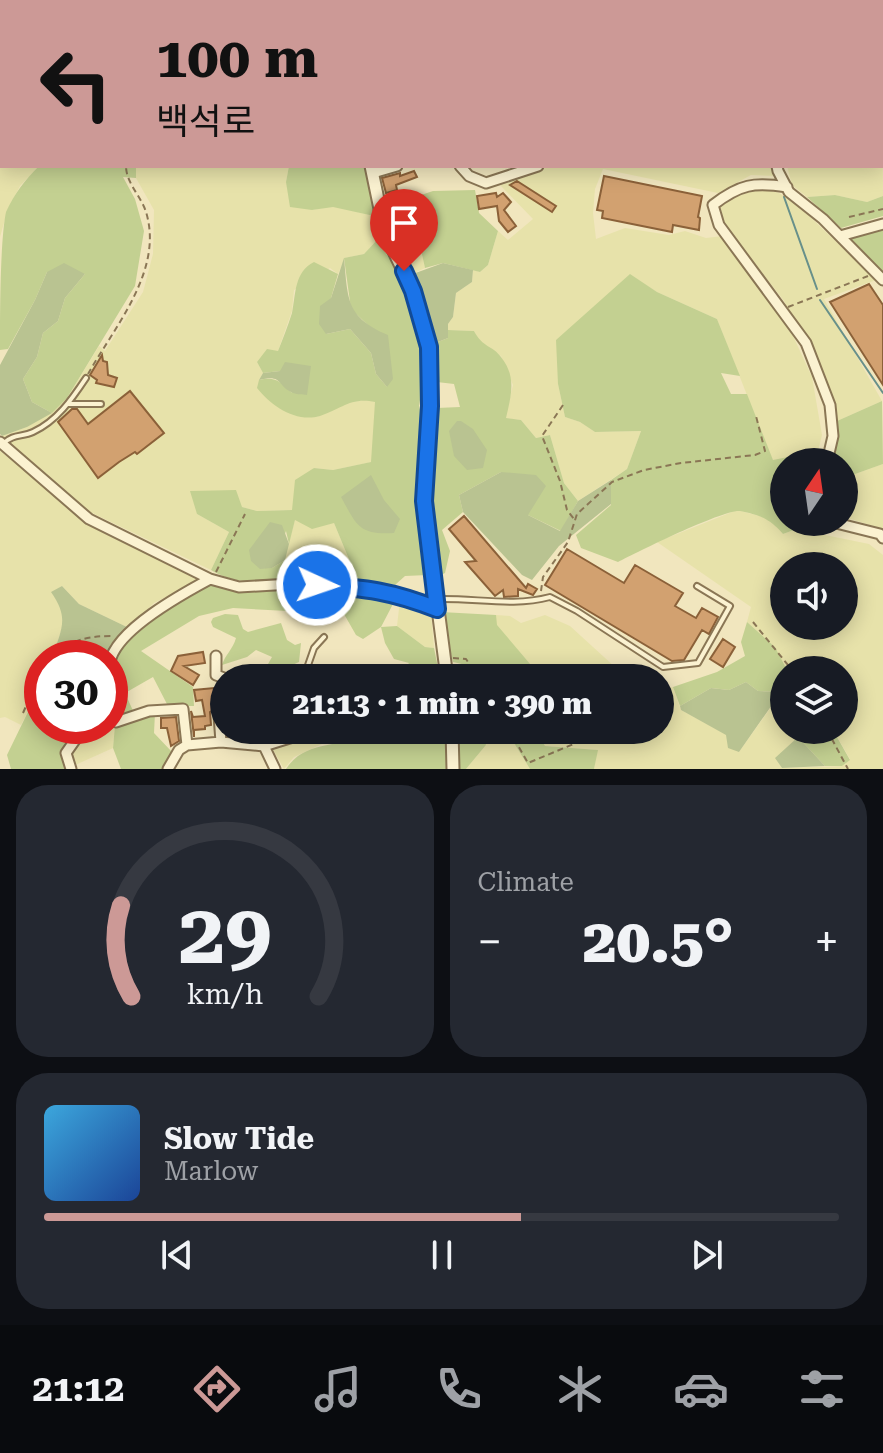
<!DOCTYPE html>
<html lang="en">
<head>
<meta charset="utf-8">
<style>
  body { margin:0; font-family:"Roboto Serif","Noto Sans KR",serif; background:#242831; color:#f1f3f6; height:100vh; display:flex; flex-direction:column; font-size:30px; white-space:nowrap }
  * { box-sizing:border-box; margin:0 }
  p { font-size:26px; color:#9ea1a6 }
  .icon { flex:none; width:44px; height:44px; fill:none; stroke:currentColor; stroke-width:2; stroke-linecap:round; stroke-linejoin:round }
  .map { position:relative; height:769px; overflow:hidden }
  .panel { display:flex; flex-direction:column; gap:16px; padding:16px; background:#0d0f14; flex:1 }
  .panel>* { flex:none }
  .hud { position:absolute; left:0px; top:0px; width:884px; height:168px; box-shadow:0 4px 20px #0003; background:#cc9996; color:#111; overflow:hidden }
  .needle { width:52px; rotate:13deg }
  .buttons { position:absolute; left:770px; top:448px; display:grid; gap:16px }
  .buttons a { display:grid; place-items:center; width:88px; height:88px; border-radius:50%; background:#171b24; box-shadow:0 4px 20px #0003; font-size:40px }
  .speed { position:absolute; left:24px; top:640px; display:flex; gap:16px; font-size:40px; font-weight:700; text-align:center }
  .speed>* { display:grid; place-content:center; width:104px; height:104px; border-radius:50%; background:#171b24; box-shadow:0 4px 20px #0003; line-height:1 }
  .speed .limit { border:12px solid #d22; background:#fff; color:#111 }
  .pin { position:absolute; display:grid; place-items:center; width:68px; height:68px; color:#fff; margin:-82px -34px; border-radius:50% 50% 50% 0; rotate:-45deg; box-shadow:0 0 8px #0007 }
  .pin .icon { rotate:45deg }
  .me { position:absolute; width:88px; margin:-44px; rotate:93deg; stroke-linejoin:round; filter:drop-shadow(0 0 6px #0008) }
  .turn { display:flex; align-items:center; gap:28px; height:168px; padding:0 24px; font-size:36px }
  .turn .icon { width:104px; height:104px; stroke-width:2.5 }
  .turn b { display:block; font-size:56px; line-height:68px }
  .big { font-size:60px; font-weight:800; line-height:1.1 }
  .panel .card { flex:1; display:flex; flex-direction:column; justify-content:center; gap:12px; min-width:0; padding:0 28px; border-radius:32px; background:#242831 }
  .panel .dial { align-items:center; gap:0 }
  .dial svg { height:208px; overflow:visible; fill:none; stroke:#363941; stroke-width:7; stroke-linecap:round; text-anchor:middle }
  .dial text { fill:#f1f3f6; stroke:none }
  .song { display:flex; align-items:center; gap:24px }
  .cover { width:96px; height:96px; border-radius:12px; background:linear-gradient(135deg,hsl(200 70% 55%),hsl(220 70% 35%)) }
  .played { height:8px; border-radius:4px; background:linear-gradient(90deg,#cc9996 60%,#363941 60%) }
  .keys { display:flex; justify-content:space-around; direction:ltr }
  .heat { display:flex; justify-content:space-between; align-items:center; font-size:44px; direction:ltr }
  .panel .tiles { flex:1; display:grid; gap:16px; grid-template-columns:1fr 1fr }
  .card:last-child { grid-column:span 2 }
  .trip { position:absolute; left:210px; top:664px; width:464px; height:80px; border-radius:40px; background:#171b24; box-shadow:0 4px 20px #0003; font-weight:800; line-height:80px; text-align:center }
  .tab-bar { display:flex; height:128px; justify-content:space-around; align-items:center; background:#090b0e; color:#9ea1a6 }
  .tab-bar .icon { width:56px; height:56px }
  .tab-bar .selected { color:#cc9996 }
  .tab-bar b { font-size:36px; color:#f1f3f6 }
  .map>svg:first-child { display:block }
</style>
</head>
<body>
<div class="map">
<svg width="883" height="769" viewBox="0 0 883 769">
  <rect width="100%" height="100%" fill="#f1e6be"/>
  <!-- farmland -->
  <path fill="#e7e2aa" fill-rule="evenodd" d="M0,0L60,2H2V166H39L20,186L8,209L0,237Z
    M882,37L883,196L867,202L835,195L807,197L792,185L787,166H882Z
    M136,166H289L286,182L312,210L333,206L374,216L377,240L364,254L345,258L338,274L330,268L294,290L292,311L278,351L257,362L263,373L259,380L317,417L344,403L365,400L376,402L372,462L333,470L314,468L293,510L257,511L242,507L197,514L229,532L211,570L90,512L2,436L27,427L67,398L99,346L105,351L143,292L153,254L154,210L136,178Z
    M544,166H774L777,176L751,175L718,193L603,169L595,189L593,213L596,239L625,228L669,235L685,231L706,238L723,236L728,248L787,323L812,377L822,435L818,451L773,461L717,319L657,292L629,275L558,384L565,417L580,422L595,432L641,431L627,469L578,501L564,483L550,435L536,438L521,420L505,418L513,385L501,356L480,343L474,331L448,330V324L453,317L456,293L472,282L473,270L480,272L488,265L498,231L508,240L533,219L500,185Z
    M762,188L779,193L801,208L876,280L824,299L882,401L837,421L784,301L725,225L720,207L730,199Z
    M419,220V241L425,268L410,275L387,221Z
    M0,451L99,530L120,538L199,580L154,603L129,628L79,604L62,586L52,593L63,608L64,622L52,658H42V683L21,725L5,717L0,718Z
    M883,464V529L844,517V478Z
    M737,510L770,519L783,534L810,524L820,534L869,544L883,555V769H594L597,750L545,746L536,730H660V691L673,687L681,710L727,735L739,752L784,689V730H798V737L776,758L782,768L842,766L850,759L833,730H844V670H787L775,647L747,622L751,607L657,542ZM784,566H844V626H784Z
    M295,520L334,523L358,581L279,579Z
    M400,600L431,614L434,648L425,647L397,626Z
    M496,615L510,616L521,623L545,615L570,626L627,678H542L496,625Z
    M110,719L115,725L113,748L73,766L71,752L90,726H110Z
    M311,730H361L351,740L322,744L294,757L284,769L271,746L297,741Z
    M483,730H506L530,769H466L486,745Z"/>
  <!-- green -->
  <path fill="#c3d091" d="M39,166H136V178L123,177L135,199L144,231L135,286L67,398L52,413L32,402L23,379L37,357L43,333L58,321L65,298L85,274L47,272L35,300L8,349L0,350C0,315 0,241 6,212C14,194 25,180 39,166Z
    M289,166H366L374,216L333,207L312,210L290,207L286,182Z
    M475,190L479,213L498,231L488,265L480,272L443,263L425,268L419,241L421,195L433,191Z
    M835,195L867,202L883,196V216L841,228L807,197Z
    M883,229V276L849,239Z
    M377,240L393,264L413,312L423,350V383L419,406L423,421L418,480L428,575L405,576L395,585L358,581L334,523L312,529L295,520L289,544L286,531L272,568L285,560L279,579C252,582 234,584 211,570L229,532L197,514L190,491L236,490L242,507L257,511L292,510L295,480L314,468L333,470L371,462L375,402C350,397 342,409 320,416C296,423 271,406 257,388L259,380C275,376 280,381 292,393L280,371L263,373L257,362L267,349L278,351C283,338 288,326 292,313C296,294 294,272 314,262L338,274L331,298L326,334L350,329L371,353L376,374L387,387L371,328L351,309L344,258L364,254Z
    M630,274L657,292L717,319L740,376L721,373L731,394H747L773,460L818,451L819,462H784V522H810V524L783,534C770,519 760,515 740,511C724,509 637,552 618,562L581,548L576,535L611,505V480L627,469L641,431L595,432L580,422L565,417L558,384L556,340Z
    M448,330L474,331C483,348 492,345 501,357C517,377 511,396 506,418L521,420L536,438L550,435L564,483L578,501L561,531L528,515L501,472L459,495L463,512L442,530L450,551L445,573L437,577L430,490L437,408L460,407L454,384L437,382L433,344L448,338Z
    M882,401L883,464L844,478V462H832L837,443V421Z
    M211,582L379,593L400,600L399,605L393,604L381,627L397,626L425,647L434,648L440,678H396L409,663L394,659L385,643L381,627L363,639L356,635L344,614L233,608L199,616L141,651L193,687L194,706H168L153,677L125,693L134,713L117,719L110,709V680L116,651L157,614Z
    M441,612L496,615L497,625L542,678H475L466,665L453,662Z
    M225,614L238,615L243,629L248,632L281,623L287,640L295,645L301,643L299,662L288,667L292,678H260L272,657L256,650L247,657L222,665C225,655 233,649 236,638L213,627L211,622L213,618Z
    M747,622L775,647L787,670H784V689L781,692L758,691L746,682L729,690L711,688L680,706L673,687L717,672L745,656L741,642Z
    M42,683V726H79L62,750L69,769H11L7,755Z
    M155,713L154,733L172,752L163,769H121L113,748L115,725Z
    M361,730H446L447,769H286C307,737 341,752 361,730Z
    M459,730H483L486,745L466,769H457Z
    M506,730H536L545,746L598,750L594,769H530Z
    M798,730H833L850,760L842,766H825L798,737Z"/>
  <!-- cemetery -->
  <path fill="#b9c391" d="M344,258C348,300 346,317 388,335L393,379L387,387L376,374L371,353L350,329L326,334L319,324L320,306L331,298Z
    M64,263L85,274L65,298L58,321L43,333L37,357L23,379L32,402L52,413L27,427L2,436L0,434V365L35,300L47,272Z
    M443,263L473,270L472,282L456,293L453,317L448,324V338L433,344L410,275Z
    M285,362L311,366L307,395C302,394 298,395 293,393C276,386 284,374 259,380L263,373L280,371Z
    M457,421H461L473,429L487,450L483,468L467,470L454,456L449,431Z
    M501,472L536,475L546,486L528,515L560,531L578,501L611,480V504L559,546L532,580L522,575L463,512L459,495Z
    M371,475L384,500L400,519L394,533C359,535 357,526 341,497Z
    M270,522L282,525L289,544L285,560L272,568L260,569L251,561L249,550Z
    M62,586L79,604L129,628L111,644L106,658H52C61,629 70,619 51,592Z
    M746,682L758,691L781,692L739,752L728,748L726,735L681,710L680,706L711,688L729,690Z
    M798,737L825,766L782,768L775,758Z"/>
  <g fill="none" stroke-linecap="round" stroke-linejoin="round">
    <!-- stream -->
    <path stroke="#68908a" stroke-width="2" d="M784,197L817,289
      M820,300L883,393"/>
  </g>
  <!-- building -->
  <path fill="#d2a170" stroke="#8b6139" stroke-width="2" d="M414,171L417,177L396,185L397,190L386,193L382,178L400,173V176Z
    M604,176L702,196L698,217L700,218L699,230L673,225L672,232L602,218L603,211L597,210Z
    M517,181L556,206L552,212L510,185Z
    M496,193L497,197L503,193L511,202L504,210L516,226L508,232L499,221L497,206L479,209L477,196Z
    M869,284L883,305V385L830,302Z
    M102,355L103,361L107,362L108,375L117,378L114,387L96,383L97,380L90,375Z
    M130,391L164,433L137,454L135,452L119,462L98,478L58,422L72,409H77L88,424Z
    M464,516L526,588L528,584L537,589L533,595L518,589V596L504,597L503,590L495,596L465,562L476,561L449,529Z
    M567,549L624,583L635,565L683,593L675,606L696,618L702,608L718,617L709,634L702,630L684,660L672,661L545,585Z
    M723,639L735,647L723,667L710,659Z
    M203,652L205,663L184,666L199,675L193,685L171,671L178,656Z
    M214,688L216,703L218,702L219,707L210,712L211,725L205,726V729L194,730V737L191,711L193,717L205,716L202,700L196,701L194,690Z
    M176,717L179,741L171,746L167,728H161V718Z"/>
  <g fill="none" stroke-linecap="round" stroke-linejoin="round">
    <defs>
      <path id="service" d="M592,2V0
        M69,404H101
        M4,443C13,434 22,437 33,432C57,421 72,399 86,378
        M438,599C477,598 512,607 550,597L577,611L663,667L698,663L730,606L697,586
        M298,678L307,668L314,648L324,637"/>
      <path id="minor" d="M515,0L516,2
        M460,166L469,176L486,183L538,166
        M777,166L778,171L789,192L823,219L883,280
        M373,173L397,166
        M787,187C754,182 740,184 713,205L719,225L806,343L830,405L833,436L827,462
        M840,236L883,224
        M0,442L89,519L210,579L239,587L291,584L370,588L404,596L437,609
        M832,522L880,534L883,538
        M216,656V675L224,678
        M110,662C116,630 182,594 210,579
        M110,715L116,722L149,711L183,709L187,745L179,750L168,769
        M221,742L219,715L224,713
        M187,745L221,742L264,746L275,769
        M264,746L293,737L302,730
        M71,769L66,753L85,726"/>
      <path id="tertiary" d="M334,0V2
        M371,166L385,233L413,291L429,347L430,406L424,501L447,678
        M452,730L453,769"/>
      <path id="motorway" d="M881,0L883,1"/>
    </defs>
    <!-- service casing -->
    <use href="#service" stroke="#8a7655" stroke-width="8"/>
    <!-- minor casing -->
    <use href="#minor" stroke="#8a7655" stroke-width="13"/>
    <!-- tertiary casing -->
    <use href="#tertiary" stroke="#8a7655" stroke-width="15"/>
    <!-- motorway casing -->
    <use href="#motorway" stroke="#57432a" stroke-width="20"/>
    <!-- path -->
    <path stroke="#8a7655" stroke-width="2" stroke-dasharray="6 4" stroke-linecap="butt" d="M849,217L883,209
      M788,307L868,276
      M88,374C115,326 164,270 146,212C141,196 126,183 126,166
      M563,405L542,436L560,481L567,510L574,519
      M216,572L245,514
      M541,591L543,577L568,542L577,514L612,482L644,470L681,463L755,455L765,451L756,416
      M753,622L792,670
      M50,658C69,641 86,636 111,636L112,639
      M453,658L466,659L479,678
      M23,713L42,670
      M509,730L528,763L576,743H592L615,730
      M827,730L848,769"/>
    <!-- service -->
    <use href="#service" stroke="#fbf2d1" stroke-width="4"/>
    <!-- minor -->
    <use href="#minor" stroke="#fbf2d1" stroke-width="9"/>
    <!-- tertiary -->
    <use href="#tertiary" stroke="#fbf2d1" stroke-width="11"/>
    <!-- motorway -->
    <use href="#motorway" stroke="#e8af47" stroke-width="16"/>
  </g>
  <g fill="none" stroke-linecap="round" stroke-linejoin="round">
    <defs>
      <path id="route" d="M317,585C366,588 391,591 437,609L424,501L430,406L429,347L413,291L404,271"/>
    </defs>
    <!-- route casing -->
    <use href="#route" stroke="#114b97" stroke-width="20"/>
    <!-- route -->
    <use href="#route" stroke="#1a73e8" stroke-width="14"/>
  </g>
</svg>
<div class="buttons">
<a><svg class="needle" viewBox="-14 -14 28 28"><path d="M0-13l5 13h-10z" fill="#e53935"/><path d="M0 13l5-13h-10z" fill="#9ea1a6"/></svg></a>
<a><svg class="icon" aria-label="sound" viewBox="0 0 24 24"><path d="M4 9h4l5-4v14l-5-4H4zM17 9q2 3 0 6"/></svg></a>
<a><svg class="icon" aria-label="layers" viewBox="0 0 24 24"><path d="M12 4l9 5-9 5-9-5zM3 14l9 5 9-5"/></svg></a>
</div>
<div class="speed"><div class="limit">30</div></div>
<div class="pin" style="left:404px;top:271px;background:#d93025"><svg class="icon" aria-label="arrive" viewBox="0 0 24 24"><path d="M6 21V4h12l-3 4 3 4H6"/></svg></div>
<svg class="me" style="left:317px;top:585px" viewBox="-20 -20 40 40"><circle r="17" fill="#1a73e8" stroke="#fff" stroke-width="3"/><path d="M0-11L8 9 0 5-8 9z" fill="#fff"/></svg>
<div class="trip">21:13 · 1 min · 390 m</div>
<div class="hud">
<div class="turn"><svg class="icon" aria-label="left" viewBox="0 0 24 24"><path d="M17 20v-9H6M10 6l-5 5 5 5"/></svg><div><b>100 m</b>백석로</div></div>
</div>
</div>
<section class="panel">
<div class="tiles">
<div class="card dial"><svg viewBox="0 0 100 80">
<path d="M14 69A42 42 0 1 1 86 69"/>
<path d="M14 69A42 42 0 0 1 10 34" stroke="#cc9996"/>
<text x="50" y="56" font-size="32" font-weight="700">29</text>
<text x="50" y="72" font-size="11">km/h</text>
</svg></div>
<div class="card"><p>Climate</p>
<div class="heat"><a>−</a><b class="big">20.5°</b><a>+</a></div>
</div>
<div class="card">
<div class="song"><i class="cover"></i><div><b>Slow Tide</b><p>Marlow</p></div></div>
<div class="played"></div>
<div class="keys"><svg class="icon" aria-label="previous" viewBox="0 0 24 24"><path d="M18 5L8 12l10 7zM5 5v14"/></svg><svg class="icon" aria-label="pause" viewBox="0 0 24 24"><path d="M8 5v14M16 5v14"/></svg><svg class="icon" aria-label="next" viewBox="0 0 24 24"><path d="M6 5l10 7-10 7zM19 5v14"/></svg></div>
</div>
</div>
</section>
<nav class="tab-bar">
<b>21:12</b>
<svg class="icon selected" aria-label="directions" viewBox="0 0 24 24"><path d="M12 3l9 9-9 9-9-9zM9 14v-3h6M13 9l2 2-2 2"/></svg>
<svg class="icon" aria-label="music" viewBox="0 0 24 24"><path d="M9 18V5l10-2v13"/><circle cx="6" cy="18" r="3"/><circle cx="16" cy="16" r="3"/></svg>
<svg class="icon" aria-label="phone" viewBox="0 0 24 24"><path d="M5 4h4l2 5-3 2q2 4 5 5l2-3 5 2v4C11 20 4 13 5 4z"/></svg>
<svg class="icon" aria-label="climate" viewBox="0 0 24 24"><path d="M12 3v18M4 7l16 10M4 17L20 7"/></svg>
<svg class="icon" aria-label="car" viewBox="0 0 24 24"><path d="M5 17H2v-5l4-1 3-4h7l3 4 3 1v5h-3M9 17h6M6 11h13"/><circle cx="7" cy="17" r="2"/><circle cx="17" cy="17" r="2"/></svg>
<svg class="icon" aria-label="filters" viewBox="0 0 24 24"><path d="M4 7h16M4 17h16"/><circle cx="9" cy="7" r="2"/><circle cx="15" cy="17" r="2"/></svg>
</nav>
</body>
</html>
